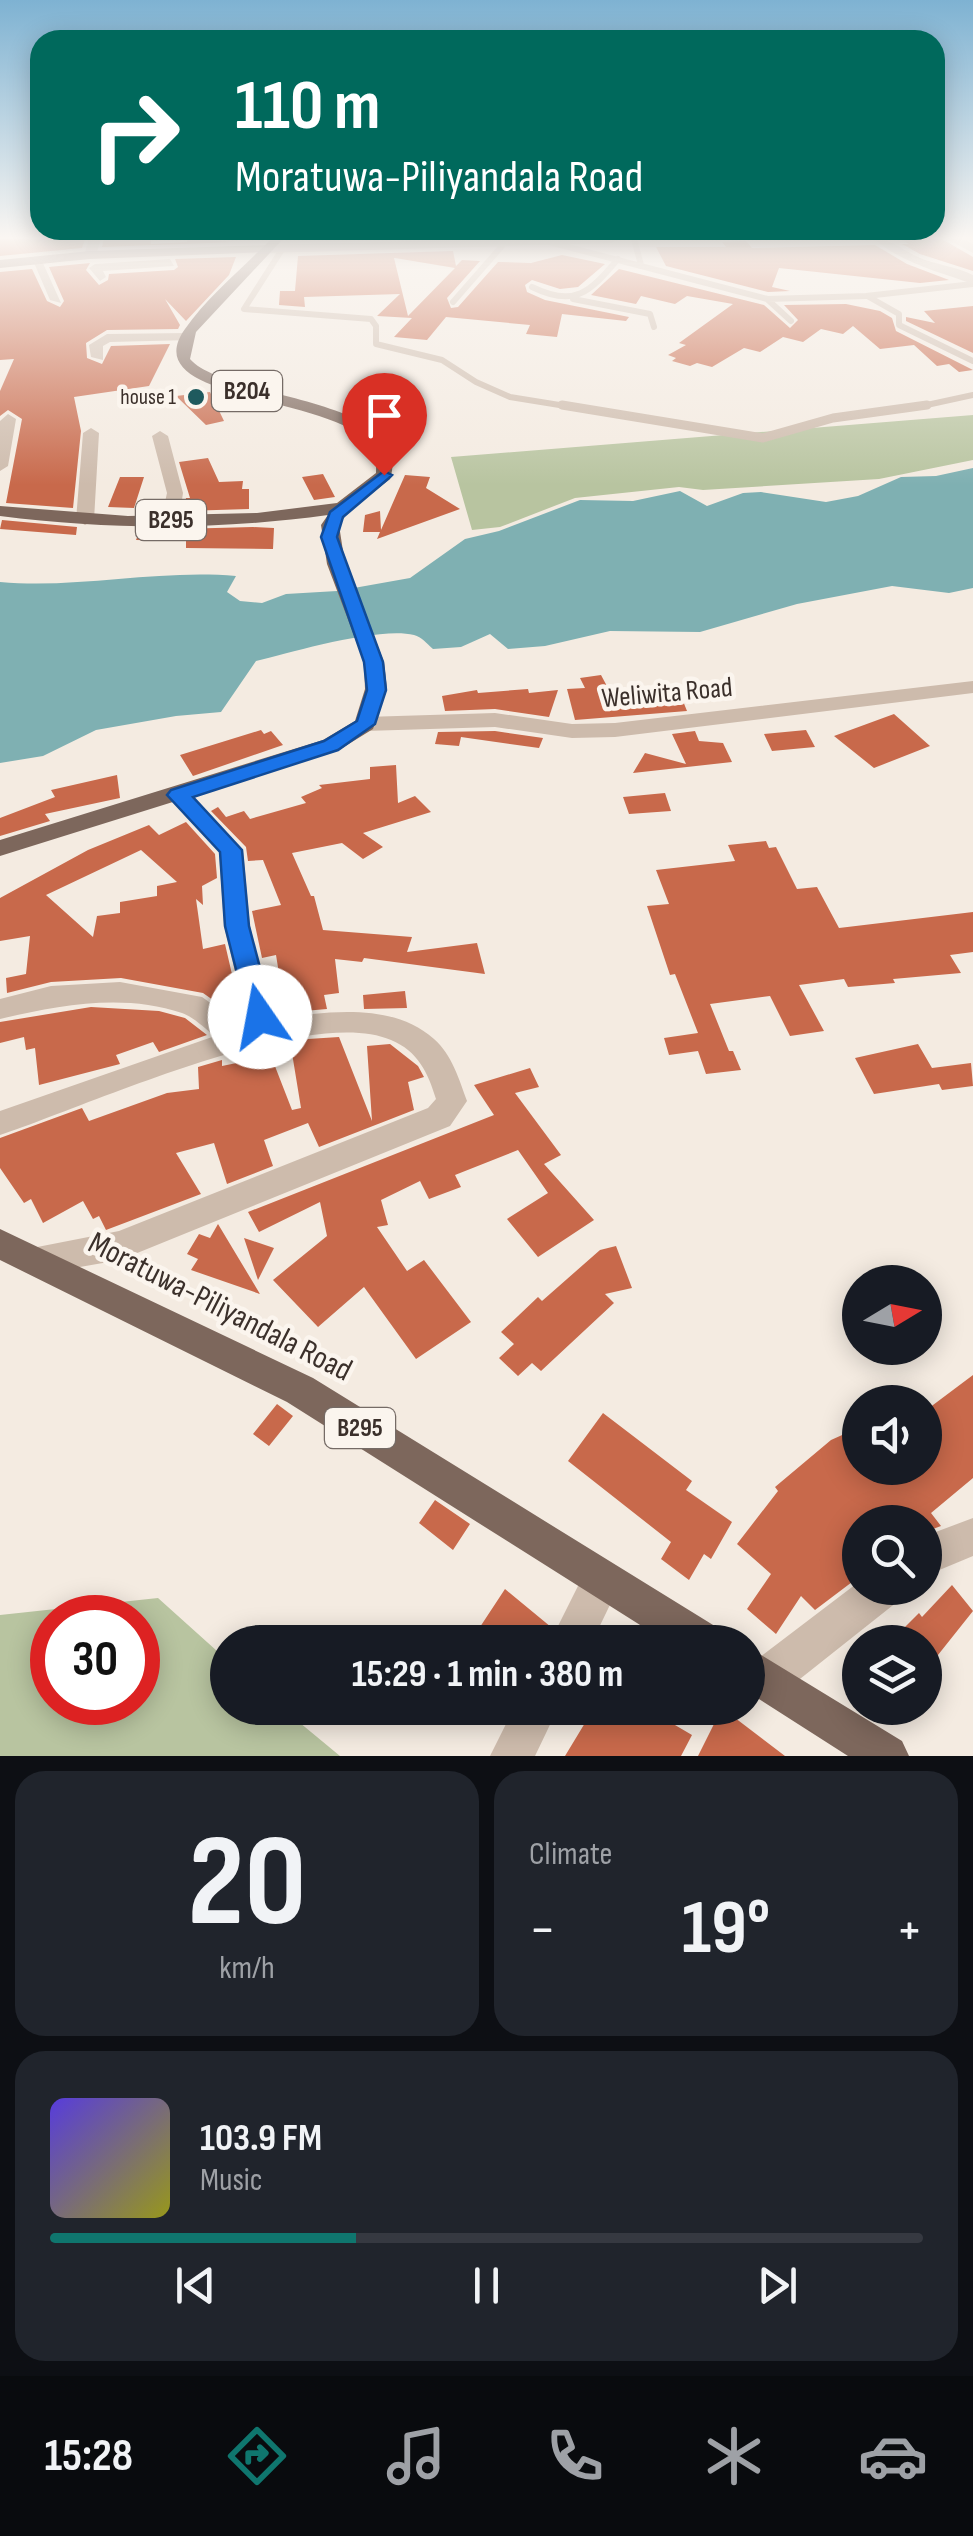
<!DOCTYPE html>
<html lang="en">
<head>
<meta charset="utf-8">
<style>
  body { margin:0; font-family:"Sofia Sans Condensed",sans-serif; background:#20242c; color:#f1f3f6; height:100vh; display:flex; flex-direction:column; font-size:38px; white-space:nowrap }
  * { box-sizing:border-box; margin:0 }
  p { font-size:32px; color:#9ea1a6 }
  .icon { flex:none; width:55px; height:55px; fill:none; stroke:currentColor; stroke-width:2; stroke-linecap:round; stroke-linejoin:round }
  .map { position:relative; height:1756px; overflow:hidden }
  .drawer { display:flex; flex-direction:column; gap:15px; padding:15px; background:#0d0f14; flex:1 }
  .drawer>* { flex:none }
  .guide { position:absolute; left:30px; top:30px; width:915px; height:210px; border-radius:30px; box-shadow:0 5px 25px #0003; background:#00695c; color:#fff; overflow:hidden }
  .needle { width:65px; rotate:80deg }
  .tools { position:absolute; left:842px; top:1265px; display:grid; gap:20px }
  .tools a { display:grid; place-items:center; width:100px; height:100px; border-radius:50%; background:#171b24; box-shadow:0 5px 25px #0003; font-size:50px }
  .speed { position:absolute; left:30px; top:1595px; display:flex; gap:20px; font-size:50px; font-weight:700; text-align:center }
  .speed>* { display:grid; place-content:center; width:130px; height:130px; border-radius:50%; background:#171b24; box-shadow:0 5px 25px #0003; line-height:1 }
  .speed .limit { border:15px solid #d22; background:#fff; color:#111 }
  .pin { position:absolute; display:grid; place-items:center; width:85px; height:85px; color:#fff; margin:-102px -42px; border-radius:50% 50% 50% 0; rotate:-45deg; box-shadow:0 0 10px #0007 }
  .pin .icon { rotate:45deg }
  .me { position:absolute; width:110px; margin:-55px; rotate:348deg; stroke-linejoin:round; filter:drop-shadow(0 0 8px #0008) }
  .turn { display:flex; align-items:center; gap:35px; height:210px; padding:0 40px; font-size:45px }
  .turn .icon { width:130px; height:130px; stroke-width:2.5 }
  .turn b { display:block; font-size:70px; line-height:85px }
  .big { font-size:75px; font-weight:700; line-height:1.1 }
  .drawer .tile { flex:1; display:flex; flex-direction:column; justify-content:center; gap:15px; min-width:0; padding:0 35px; border-radius:30px; background:#20242c }
  .drawer .dial { align-items:center; gap:0 }
  .dial b { font-size:130px; line-height:1 }
  .song { display:flex; align-items:center; gap:30px }
  .cover { width:120px; height:120px; border-radius:15px; background:linear-gradient(135deg,hsl(250 70% 55%),hsl(60 70% 35%)) }
  .played { height:10px; border-radius:5px; background:linear-gradient(90deg,#0f766e 35%,#363941 35%) }
  .keys { display:flex; justify-content:space-around; direction:ltr }
  .heat { display:flex; justify-content:space-between; align-items:center; font-size:55px; direction:ltr }
  .drawer .tiles { flex:1; display:grid; gap:15px; grid-template-columns:1fr 1fr }
  .tile:last-child { grid-column:span 2 }
  .trip { position:absolute; left:210px; top:1625px; width:555px; height:100px; border-radius:50px; background:#171b24; box-shadow:0 5px 25px #0003; font-weight:700; line-height:100px; text-align:center }
  .dock { display:flex; height:160px; justify-content:space-around; align-items:center; background:#090b0e; color:#9ea1a6 }
  .dock .icon { width:70px; height:70px }
  .dock .current { color:#0f766e }
  .dock b { font-size:45px; color:#f1f3f6 }
  .map>svg:first-child { display:block }
</style>
</head>
<body>
<div class="map">
<svg width="973" height="1756" viewBox="0 0 973 1756">
  <rect width="100%" height="100%" fill="#f4ebe1"/>
  <!-- green -->
  <path fill="#b8c4a0" fill-rule="evenodd" d="M973,415V460L879,479L703,490L679,487L575,498L500,527L472,530L451,457Z
    M158,1598L227,1660L228,1708H282L340,1756H0V1615ZM52,1618H138V1702H52Z"/>
  <!-- water -->
  <path fill="#7fb0b2" d="M973,468V588L949,593L892,586L797,604L700,632L610,631L545,646L508,649L490,634L461,647L433,649C426,643 422,637 414,635C380,626 292,652 256,661L221,712L176,716L96,730L43,756L0,763V582C79,589 158,569 236,576L227,592L240,601L262,603L286,594L337,591L410,578L465,539L499,531L580,500L633,501L680,491L707,506L743,493L761,492L826,502L858,496L901,477L936,476Z"/>
  <!-- building -->
  <path fill="#c8694b" fill-rule="evenodd" d="M0,239H85L82,248L0,256Z
    M104,239H151V244L187,242V239L234,242L102,247Z
    M901,239H942L973,257V271L920,254L902,244H909Z
    M746,241L752,248L875,245L907,264L949,280L920,283L779,268L772,287L790,291L768,292L666,266L656,247H726L722,242Z
    M453,251L456,266L462,260L480,261L447,298L451,308L458,307L498,262L531,263L562,255L605,264L578,287L560,289L532,280L525,285L527,292L545,300L629,317L626,321L562,314L557,337L526,334L530,325L446,317L427,340L394,337L412,318L377,316L400,294L304,297L305,307L279,305L280,291H295L298,256ZM394,258H395L455,268L408,316Z
    M236,257L229,275L186,321L165,299L180,325L178,329L107,330L86,343L87,358L102,364L111,346L170,344L149,386L74,397L81,431L73,508L6,503L22,419L8,410L0,416V391L14,359L0,360V272L32,269L47,301L60,307L64,301L49,267L90,263L86,270L99,285L108,280L109,274L174,270L178,267L175,259Z
    M619,269L764,305L790,328L798,320L784,305L846,304L880,311L892,318L896,331L973,370L959,372L949,364L937,366L914,345L880,349L853,326L843,334L821,329L803,342L783,337L760,352L744,348L712,367L697,363L690,366L672,361L676,358L668,355L686,345L679,343L733,304L687,296L675,304L641,296L636,304L591,295Z
    M973,306V353L906,321V317L935,323L924,311Z
    M210,392L224,421L206,425L176,396Z
    M208,458L219,482L243,481L242,489H249V509L184,511L186,498H190L179,462Z
    M323,474L335,497L314,500L302,477Z
    M405,475L430,477L426,488L460,509L377,539L380,532H363L365,515L380,511L381,530Z
    M120,477H144L134,508L108,507Z
    M2,520L77,527L76,535L0,529Z
    M253,527L274,528L273,549L186,548V541L136,540L140,530Z
    M601,675L616,703L681,696L687,711L575,720L567,689L585,688L580,678Z
    M528,689L529,693L558,690L549,717L495,709L445,711L442,696L477,690L478,693Z
    M894,714L930,746L874,768L834,736Z
    M261,730L264,734L271,731L283,745L193,776L180,755Z
    M806,730L815,747L772,751L764,734Z
    M495,731L543,738L539,748L461,737L459,746L435,744L438,732Z
    M695,731L699,741L723,743L732,762L633,773L645,753L686,764L672,734Z
    M396,765L398,803L415,796L431,812L363,833L383,847L363,859L342,843L292,853L311,896H314L323,930L412,937L407,952L477,943L485,974L364,958L362,962L335,959L339,993L324,995L327,1009L304,1011L302,1000L284,1004L276,955L262,958L252,911L281,905L263,860L248,861L246,847L211,811L218,807L226,817L244,811L250,819L306,803L301,797L322,788L319,785L370,779V767Z
    M117,775L120,798L45,814L50,821L0,836V818L55,797L51,790Z
    M665,793L671,811L629,814L623,797Z
    M186,822L215,854L217,878L202,886L203,905L196,899L203,949L225,944L240,1009L230,1012L203,993L121,978L51,982L7,993L6,978L26,974L30,936L0,941V898L88,850L149,825L159,835ZM141,850L177,882L157,886V896L120,902V913L97,916L93,937L46,895Z
    M766,841L769,848L776,847L797,889L817,887L839,928L973,912V952L950,955L961,973L893,979L895,983L872,985L848,987L844,979L799,985L824,1031L790,1036L770,996L710,1004L729,1051H733L741,1070L706,1074L698,1051L669,1055L664,1038L698,1033L675,974L670,975L647,906L669,904L656,870L735,861L728,845Z
    M405,991L407,1008L364,1009L363,995Z
    M91,1007L159,1011L185,1018L207,1035L159,1052L153,1042L116,1055L120,1064L39,1085L35,1048L26,1050L24,1037L0,1043V1022Z
    M339,1037L372,1121L367,1046L390,1044L418,1066L424,1077L408,1082L414,1110L319,1147L308,1123L264,1140L273,1166L227,1184L214,1143L176,1153L201,1194L106,1230L99,1216L93,1219L83,1201L43,1223L31,1199L24,1203L0,1168V1138L82,1108L89,1121L167,1093L199,1089L198,1067L222,1060V1066L271,1056L292,1110L301,1108L291,1047L308,1039Z
    M918,1044L932,1068L971,1063L973,1086L942,1090L939,1084L874,1094L855,1058Z
    M530,1068L539,1087L515,1093L561,1155L544,1164L594,1220L538,1257L507,1219L548,1193L518,1150L455,1175L461,1187L429,1199L420,1181L381,1200L388,1225L377,1227L407,1271L424,1260L471,1322L416,1359L364,1287L318,1327L273,1280L327,1236L320,1202L259,1232L248,1212L494,1115L474,1085Z
    M218,1224L260,1294L191,1270L198,1259L187,1254L199,1234L210,1238Z
    M244,1238L274,1248L258,1280Z
    M616,1246L632,1288L605,1294L614,1303L541,1371L532,1363L518,1376L499,1358L514,1344L501,1332L538,1297L542,1301L600,1250Z
    M973,1375V1478L931,1513L941,1526L925,1532V1522H860V1576L815,1610L801,1596L776,1634L747,1609L771,1574L737,1544L778,1491L775,1487L831,1440L860,1427V1468H925V1411Z
    M277,1404L293,1416L269,1446L253,1434Z
    M603,1413L692,1481L686,1490L732,1522L711,1559L704,1554L689,1580L661,1559L671,1542L568,1461Z
    M435,1500L470,1524L453,1550L419,1523Z
    M952,1585L973,1611L934,1660L925,1649V1642H890L919,1613L922,1617Z
    M505,1589L551,1627L541,1642H498L480,1627Z
    M572,1708H646L692,1735L681,1756H565L588,1718Z
    M722,1708L785,1756H698Z"/>
  <g fill="none" stroke-linecap="round" stroke-linejoin="round">
    <!-- lane-far1 -->
    <path stroke="#cdbbac" stroke-width="6" d="M634,239L641,265
      M549,242L767,299L866,296L973,284
      M281,251L244,309L371,319L376,326V344L442,360L476,382L510,397L578,408
      M532,287C575,308 590,292 618,259
      M869,297L899,314V325L973,361
      M573,299L650,314L654,327
      M767,299L791,321
      M453,302L502,246L501,242
      M913,408L973,395"/>
    <!-- lane -->
    <path stroke="#cdbbac" stroke-width="9" d="M562,405L763,438L833,418L927,405"/>
    <!-- street -->
    <path fill="#cdbbac" fill-rule="evenodd" d="M89,239H101L96,255L90,259L84,255Z
      M496,239H618L612,243L266,253L260,249L266,245Z
      M874,239C893,239 902,250 918,257C936,265 955,266 973,275V284C939,272 902,263 874,239Z
      M947,239H962L973,244V253Z
      M32,258L42,261L61,303L50,300Z
      M170,259L174,266L103,271L106,277L100,281L89,268L95,264Z
      M186,333L191,334V340L110,342L103,346V360L91,357L89,345L107,334Z
      M8,414L16,419L8,466L0,471V421Z
      M91,428L99,433L94,520L85,525L76,520L83,433Z
      M160,431L168,436L183,493L179,520L170,525L161,520L167,493L152,436Z
      M973,681V693L615,737L572,738L495,727L365,731L354,724L365,717L495,713L572,724L615,723Z
      M178,788L186,790L243,850L250,926L273,1019C323,1012 392,1001 434,1039C452,1055 459,1079 467,1101L450,1126L120,1260L34,1275L22,1270L18,1260L22,1250L119,1231L428,1108L436,1099C428,1073 418,1051 391,1040C309,1004 87,1106 0,1135V1111L215,1036C205,1029 194,1017 182,1013C124,993 58,1005 0,1019V999L51,986L120,982L202,997L243,1026L246,1017L224,926L219,852L166,795Z
      M973,1518V1556L925,1576V1536Z
      M602,1560L616,1566L622,1580L592,1642H550L588,1566Z
      M860,1581V1588H903L897,1602L781,1694L766,1700L751,1694L748,1685L751,1664Z
      M514,1708H558L535,1756H490Z"/>
    <!-- secondary -->
    <path fill="#a18a7d" fill-rule="evenodd" d="M266,245L270,252L90,259L0,268V260L90,251Z"/>
    <!-- primary -->
    <path fill="#7d675c" fill-rule="evenodd" d="M271,239H283L196,332L190,359C225,400 417,396 390,479L348,512L339,525L345,564L384,662L387,689L373,729L339,750L0,856V840L323,740L355,721L365,689L364,662L327,564L321,525L328,515C219,530 110,530 0,516V506L128,516L257,513L337,503L376,473C376,466 377,457 374,451C347,393 131,405 185,329C208,296 243,268 271,239Z
      M0,1229L313,1378L718,1628L724,1642H667L287,1402L0,1260Z
      M748,1647L902,1741L909,1756H848L748,1692Z"/>
  </g>
  <!-- sky -->
  <linearGradient id="sky" x2="0" y2="1"><stop stop-color="#7eb2d2"/><stop offset="0.49" stop-color="#faf6f2"/><stop offset="1" stop-color="#faf6f2" stop-opacity="0"/></linearGradient>
  <rect width="973" height="485" fill="url(#sky)"/>
  <!-- route -->
  <path fill="#1a73e8" stroke="#114b97" stroke-width="2.5" d="M384,471L392,475L389,478L343,517L337,537L383,662L386,690L375,724L338,750L193,797L242,850L249,926L273,1017L269,1024H251L248,1017L225,926L220,852L167,795L171,790L324,741L357,721L367,690L364,662L321,537L330,512Z"/>
  <!-- markers -->
  <circle fill="#1f5a5e" stroke="#fbf5ee" stroke-width="4" cx="196" cy="397" r="10"/>
  <g text-anchor="middle" dominant-baseline="central" stroke-width="9" stroke-linejoin="round" paint-order="stroke">
    <!-- far-poi labels -->
    <g font-size="22" fill="#3b302b" stroke="#fbf5ee" text-anchor="end">
      <text x="176" y="397">house 1</text>
    </g>
    <!-- shield labels -->
    <g fill="#fbf5ee" stroke="#756b66" stroke-width="2.5">
      <rect x="212" y="371" width="70" height="40" rx="8"/>
      <rect x="136" y="500" width="70" height="40" rx="8"/>
      <rect x="325" y="1408" width="70" height="40" rx="8"/>
    </g>
    <g font-size="25" font-weight="bold" fill="#3b302b">
      <text x="247" y="391">B204</text>
      <text x="171" y="520">B295</text>
      <text x="360" y="1428">B295</text>
    </g>
    <!-- street labels -->
    <g font-size="28" fill="#3b302b" stroke="#fbf5ee">
      <text transform="translate(667 693) rotate(-5)">Weliwita Road</text>
    </g>
    <!-- near-street labels -->
    <g font-size="32" fill="#3b302b" stroke="#fbf5ee">
      <text transform="translate(220 1307) rotate(27)">Moratuwa-Piliyandala Road</text>
    </g>
  </g>
</svg>
<div class="tools">
<a><svg class="needle" viewBox="-14 -14 28 28"><path d="M0-13l5 13h-10z" fill="#e53935"/><path d="M0 13l5-13h-10z" fill="#9ea1a6"/></svg></a>
<a><svg class="icon" aria-label="sound" viewBox="0 0 24 24"><path d="M4 9h4l5-4v14l-5-4H4zM17 9q2 3 0 6"/></svg></a>
<a><svg class="icon" aria-label="search" viewBox="0 0 24 24"><circle cx="10" cy="10" r="6"/><path d="M15 15l6 6"/></svg></a>
<a><svg class="icon" aria-label="layers" viewBox="0 0 24 24"><path d="M12 4l9 5-9 5-9-5zM3 14l9 5 9-5"/></svg></a>
</div>
<div class="speed"><div class="limit">30</div></div>
<div class="pin" style="left:384px;top:475px;background:#d93025"><svg class="icon" aria-label="arrive" viewBox="0 0 24 24"><path d="M6 21V4h12l-3 4 3 4H6"/></svg></div>
<svg class="me" style="left:260px;top:1017px" viewBox="-20 -20 40 40"><circle r="19" fill="#fff"/><path d="M0-13L10 11 0 6-10 11z" fill="#1a73e8"/></svg>
<div class="trip">15:29 · 1 min · 380 m</div>
<div class="guide">
<div class="turn"><svg class="icon" aria-label="right" viewBox="0 0 24 24"><path d="M7 20v-9h11M14 6l5 5-5 5"/></svg><div><b>110 m</b>Moratuwa-Piliyandala Road</div></div>
</div>
</div>
<section class="drawer">
<div class="tiles">
<div class="tile dial"><b>20</b><p>km/h</p></div>
<div class="tile"><p>Climate</p>
<div class="heat"><a>−</a><b class="big">19°</b><a>+</a></div>
</div>
<div class="tile">
<div class="song"><i class="cover"></i><div><b>103.9 FM</b><p>Music</p></div></div>
<div class="played"></div>
<div class="keys"><svg class="icon" aria-label="previous" viewBox="0 0 24 24"><path d="M18 5L8 12l10 7zM5 5v14"/></svg><svg class="icon" aria-label="pause" viewBox="0 0 24 24"><path d="M8 5v14M16 5v14"/></svg><svg class="icon" aria-label="next" viewBox="0 0 24 24"><path d="M6 5l10 7-10 7zM19 5v14"/></svg></div>
</div>
</div>
</section>
<nav class="dock">
<b>15:28</b>
<svg class="icon current" aria-label="directions" viewBox="0 0 24 24"><path d="M12 3l9 9-9 9-9-9zM9 14v-3h6M13 9l2 2-2 2"/></svg>
<svg class="icon" aria-label="music" viewBox="0 0 24 24"><path d="M9 18V5l10-2v13"/><circle cx="6" cy="18" r="3"/><circle cx="16" cy="16" r="3"/></svg>
<svg class="icon" aria-label="phone" viewBox="0 0 24 24"><path d="M5 4h4l2 5-3 2q2 4 5 5l2-3 5 2v4C11 20 4 13 5 4z"/></svg>
<svg class="icon" aria-label="climate" viewBox="0 0 24 24"><path d="M12 3v18M4 7l16 10M4 17L20 7"/></svg>
<svg class="icon" aria-label="car" viewBox="0 0 24 24"><path d="M5 17H2v-5l4-1 3-4h7l3 4 3 1v5h-3M9 17h6M6 11h13"/><circle cx="7" cy="17" r="2"/><circle cx="17" cy="17" r="2"/></svg>
</nav>
</body>
</html>
